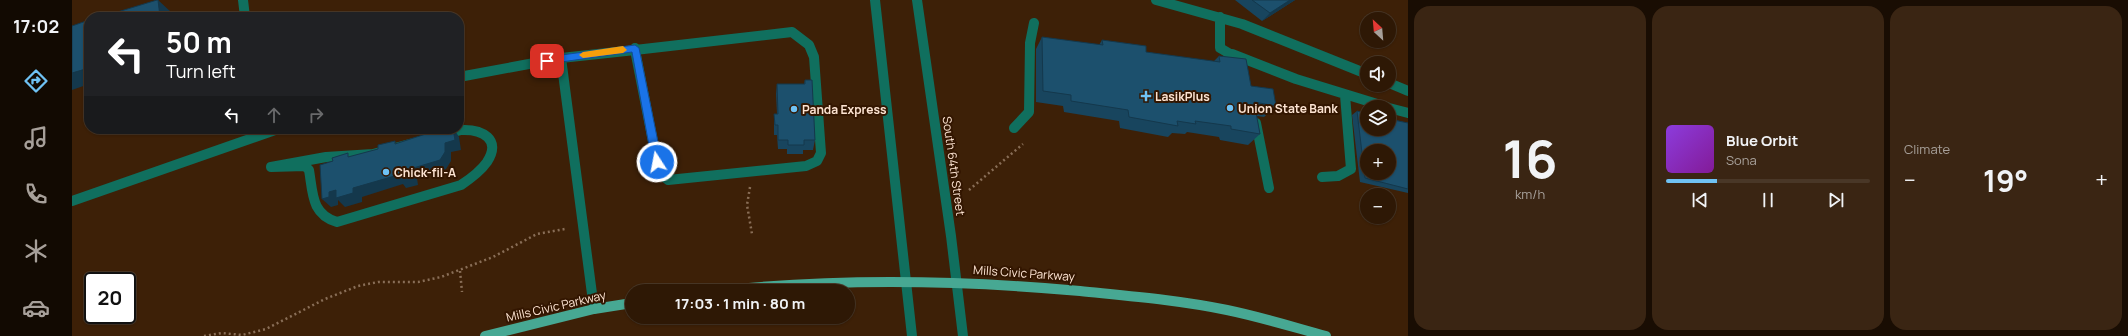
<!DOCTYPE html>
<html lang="en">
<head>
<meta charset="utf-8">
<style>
  body { margin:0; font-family:Manrope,sans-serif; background:#3a2513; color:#f1f3f6; height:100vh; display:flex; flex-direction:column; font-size:15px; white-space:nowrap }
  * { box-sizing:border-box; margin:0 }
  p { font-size:13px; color:#a7a09a }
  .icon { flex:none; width:22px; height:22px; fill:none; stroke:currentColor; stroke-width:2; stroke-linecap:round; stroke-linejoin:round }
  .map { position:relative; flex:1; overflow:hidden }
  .panel { display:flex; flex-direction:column; gap:6px; padding:6px; background:#190d03; width:720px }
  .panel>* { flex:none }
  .guide { position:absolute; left:12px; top:12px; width:380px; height:122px; border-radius:16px; box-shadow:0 1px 3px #0004,0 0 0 1px #493727; background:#202124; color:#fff; overflow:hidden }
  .needle { width:26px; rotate:334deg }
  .buttons { position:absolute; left:1288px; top:12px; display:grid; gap:8px }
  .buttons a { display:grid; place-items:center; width:36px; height:36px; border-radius:50%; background:#2e1805; box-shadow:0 1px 3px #0004,0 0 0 1px #493727; font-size:20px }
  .speed { position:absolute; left:12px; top:272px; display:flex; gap:8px; font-size:20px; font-weight:700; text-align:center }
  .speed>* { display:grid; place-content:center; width:52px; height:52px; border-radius:50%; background:#2e1805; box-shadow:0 1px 3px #0004,0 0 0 1px #493727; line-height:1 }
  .speed .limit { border:2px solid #111; border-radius:6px; background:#fff; color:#111 }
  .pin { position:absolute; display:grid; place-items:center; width:34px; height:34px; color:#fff; margin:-17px; border-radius:8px; box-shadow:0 2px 6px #0006 }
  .me { position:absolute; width:44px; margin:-22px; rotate:349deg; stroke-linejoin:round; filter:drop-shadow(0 0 3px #0008) }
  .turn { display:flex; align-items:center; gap:14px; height:84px; padding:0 16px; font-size:18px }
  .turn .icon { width:52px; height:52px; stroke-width:2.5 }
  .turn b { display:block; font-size:28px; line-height:34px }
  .lanes { display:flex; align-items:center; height:38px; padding:0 16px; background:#0003; justify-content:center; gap:20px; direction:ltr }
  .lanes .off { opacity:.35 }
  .big { font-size:30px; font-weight:700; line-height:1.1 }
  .panel .card { flex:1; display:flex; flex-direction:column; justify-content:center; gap:6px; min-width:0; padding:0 14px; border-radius:16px; background:#3a2513 }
  .panel .dial { align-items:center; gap:0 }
  .dial b { font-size:52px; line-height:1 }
  .song { display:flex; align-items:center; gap:12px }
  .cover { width:48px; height:48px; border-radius:6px; background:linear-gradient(135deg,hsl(270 70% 55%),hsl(290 70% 35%)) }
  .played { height:4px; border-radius:2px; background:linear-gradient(90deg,#6fc2f4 25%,#493727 25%) }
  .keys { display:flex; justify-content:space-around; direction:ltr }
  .heat { display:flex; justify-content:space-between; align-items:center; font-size:22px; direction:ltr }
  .panel .tiles { flex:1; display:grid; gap:6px; grid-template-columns:repeat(3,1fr) }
  .trip { position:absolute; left:553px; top:284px; width:230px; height:40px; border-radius:20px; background:#2e1805; box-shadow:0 1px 3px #0004,0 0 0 1px #493727; font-weight:700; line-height:40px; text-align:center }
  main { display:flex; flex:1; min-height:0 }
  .tab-bar { display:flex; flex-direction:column; width:72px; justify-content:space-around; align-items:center; background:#120a02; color:#a7a09a }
  .tab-bar .icon { width:28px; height:28px }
  .tab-bar .active { color:#6fc2f4 }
  .tab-bar b { font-size:18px; color:#f1f3f6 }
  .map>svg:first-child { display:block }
</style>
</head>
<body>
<main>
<nav class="tab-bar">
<b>17:02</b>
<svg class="icon active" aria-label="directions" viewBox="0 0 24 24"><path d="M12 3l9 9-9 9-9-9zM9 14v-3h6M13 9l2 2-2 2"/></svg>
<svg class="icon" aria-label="music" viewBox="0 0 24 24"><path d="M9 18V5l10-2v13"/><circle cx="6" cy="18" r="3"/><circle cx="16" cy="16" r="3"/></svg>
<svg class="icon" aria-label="phone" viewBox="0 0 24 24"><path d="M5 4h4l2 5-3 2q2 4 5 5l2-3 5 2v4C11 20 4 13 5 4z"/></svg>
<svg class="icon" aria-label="climate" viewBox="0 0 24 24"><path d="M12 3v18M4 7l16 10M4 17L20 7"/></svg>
<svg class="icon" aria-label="car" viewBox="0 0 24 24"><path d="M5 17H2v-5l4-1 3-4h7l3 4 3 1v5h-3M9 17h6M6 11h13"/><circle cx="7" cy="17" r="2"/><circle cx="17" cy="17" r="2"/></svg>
</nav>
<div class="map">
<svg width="1336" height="336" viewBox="0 0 1336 336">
  <rect width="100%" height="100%" fill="#3d2007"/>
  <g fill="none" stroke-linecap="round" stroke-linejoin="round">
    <!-- path -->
    <path stroke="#896e57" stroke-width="2.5" stroke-dasharray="2 3" stroke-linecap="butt" d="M678,187L675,205L680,234
      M897,190L951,144
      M388,271L390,292
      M132,336L150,333L170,335L194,329L253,299L286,286L306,282H346L369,277L421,257L465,234L493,229"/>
    <!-- service -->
    <path stroke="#106f5e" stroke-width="10" d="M171,0L173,17
      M1084,0L1170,24L1295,74
      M1148,17V48L1165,58
      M720,32L737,45L742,57L749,153L745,161L734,166L596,180L589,174L585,162L563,50Z
      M563,48V50
      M1160,54L1224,79L1315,107
      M489,58L522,309
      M387,77L489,58L563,50
      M1317,83L1336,91
      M1317,108L1336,113
      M1184,123L1197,188
      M942,128L957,112L958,43L962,23
      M389,130C410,129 430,139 415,162C408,172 398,179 389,185L265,222C239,214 241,193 237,170L233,166L199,167L254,157L301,154Z
      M1250,177L1266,176L1279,169L1273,95
      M0,201L206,129"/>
    <!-- tertiary -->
    <path stroke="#106f5e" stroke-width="10" d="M803,0L840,336
      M845,0L879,236L891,336"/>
    <!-- primary -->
    <path stroke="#47a893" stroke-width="10" d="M644,291C766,278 886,280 1008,291C1057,296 1107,300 1155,310C1189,317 1221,327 1254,336
      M413,336L522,309L560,303"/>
  </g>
  <!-- wall -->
  <path fill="#18455e" d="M1163,0H1223L1190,21Z
    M970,37L1027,45L1030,40L1074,52L1141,62L1147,56L1179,86L1204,106L1192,117L1185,116L1188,134L1176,145L1148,140L1147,137L1115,132L1113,134L1100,133L1096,137L1048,128L1047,121L992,112L991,106L964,102V49Z
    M733,80L743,140L741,150H731V154H715V149H706L705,135H702V114H705L704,94L705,84H732Z
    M1285,111L1336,123V193L1288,182L1280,115Z"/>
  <!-- shaded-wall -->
  <path fill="#14384c" d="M86,0L99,12V17H88Z
    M1218,0H1223L1190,21L1198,13Z
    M17,68V84L0,90V73Z
    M381,129H382L387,137L389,150L379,152V161L374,169L345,178L346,185L334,188L331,184L290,197V202L273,207L266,200V205L259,207L250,199L257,192L264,190L281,188L338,169L373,143Z"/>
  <!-- building -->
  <path fill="#1c506d" stroke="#14384c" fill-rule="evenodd" d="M85,0H86L88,17H29Z
    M1180,0H1218L1198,13Z
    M17,20V68L0,73V26Z
    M970,37L1031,45L1030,40L1074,46V52L1148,62L1147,56L1174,59L1179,86L1201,89L1204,106L1182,102L1188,134L1159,129V126L1123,121L1124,124L1105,121L1106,126L1057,117L1056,110L999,101V95L971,91Z
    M733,80H740L743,140H732V145H716V140H706V125H703L702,114H706L705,84H733Z
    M1285,111L1295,114V129H1317V119L1336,123V189L1293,178ZM1295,151H1317V173H1295Z
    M369,129H381L383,140L373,143V152L368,160L338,169L339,176L327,179L326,175L281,188V193L264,198V190L257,192V197L250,199L248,165L261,161L260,158L276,153V157L306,149V145L323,141V144Z"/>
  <!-- route -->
  <path fill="#1a73e8" stroke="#114b97" d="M563,45L567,48L590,162L585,166L580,162L560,52L475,64L470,61L475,57Z"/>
  <!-- slow -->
  <path fill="#f59e0b" d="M551,46L555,50L551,53L511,58L507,55L511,52Z"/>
  <!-- markers -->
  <g fill="#6fc2f4" stroke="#331600" stroke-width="1.5">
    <path d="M1072 90h4v4h4v4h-4v4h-4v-4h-4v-4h4z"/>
    <circle cx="1158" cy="108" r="4"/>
    <circle cx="722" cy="109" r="4"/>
    <circle cx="314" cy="172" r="4"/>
  </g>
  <g text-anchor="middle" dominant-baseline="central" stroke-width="4" stroke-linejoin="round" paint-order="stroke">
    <!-- poi labels -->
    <g font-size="12" font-weight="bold" fill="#fde4d2" stroke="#331600" text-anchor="start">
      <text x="1083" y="96">LasikPlus</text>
      <text x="1166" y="108">Union State Bank</text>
      <text x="730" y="109">Panda Express</text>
      <text x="322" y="172">Chick-fil-A</text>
    </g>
    <!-- street labels -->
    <g font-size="12" fill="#fde4d2" stroke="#331600">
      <text transform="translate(882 166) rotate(82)">South 64th Street</text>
      <text transform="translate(952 273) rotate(4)">Mills Civic Parkway</text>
      <text transform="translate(484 306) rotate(-13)">Mills Civic Parkway</text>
    </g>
  </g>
</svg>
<div class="buttons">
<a><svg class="needle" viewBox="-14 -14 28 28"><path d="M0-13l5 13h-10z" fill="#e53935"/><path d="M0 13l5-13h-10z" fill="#a7a09a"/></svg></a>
<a><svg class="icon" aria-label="sound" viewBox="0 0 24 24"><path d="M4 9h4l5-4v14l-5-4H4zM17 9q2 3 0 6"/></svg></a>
<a><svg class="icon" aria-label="layers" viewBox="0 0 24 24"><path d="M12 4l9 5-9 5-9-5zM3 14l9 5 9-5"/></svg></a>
<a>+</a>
<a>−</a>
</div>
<div class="speed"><div class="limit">20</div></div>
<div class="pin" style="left:475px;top:61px;background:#d93025"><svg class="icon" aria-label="arrive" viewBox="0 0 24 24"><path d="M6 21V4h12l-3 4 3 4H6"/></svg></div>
<svg class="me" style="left:585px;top:162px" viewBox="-20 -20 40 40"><circle r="17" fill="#1a73e8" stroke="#fff" stroke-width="3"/><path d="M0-11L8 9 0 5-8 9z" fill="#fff"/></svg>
<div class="trip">17:03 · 1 min · 80 m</div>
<div class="guide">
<div class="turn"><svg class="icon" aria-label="left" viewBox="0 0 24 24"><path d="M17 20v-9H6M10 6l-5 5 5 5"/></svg><div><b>50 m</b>Turn left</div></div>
<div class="lanes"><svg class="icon" aria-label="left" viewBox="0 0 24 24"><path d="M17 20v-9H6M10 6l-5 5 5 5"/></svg><svg class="icon off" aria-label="ahead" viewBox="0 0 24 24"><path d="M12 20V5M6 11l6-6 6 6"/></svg><svg class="icon off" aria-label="right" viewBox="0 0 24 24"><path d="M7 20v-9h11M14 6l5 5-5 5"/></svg></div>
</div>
</div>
<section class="panel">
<div class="tiles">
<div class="card dial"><b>16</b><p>km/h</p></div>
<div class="card">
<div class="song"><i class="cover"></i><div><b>Blue Orbit</b><p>Sona</p></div></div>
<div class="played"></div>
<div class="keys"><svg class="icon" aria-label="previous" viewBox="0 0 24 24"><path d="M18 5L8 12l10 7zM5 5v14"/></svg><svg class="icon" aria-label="pause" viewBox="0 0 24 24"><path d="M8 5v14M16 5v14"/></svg><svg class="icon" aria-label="next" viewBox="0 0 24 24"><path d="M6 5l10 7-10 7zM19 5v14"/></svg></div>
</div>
<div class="card"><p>Climate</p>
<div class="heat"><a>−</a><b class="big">19°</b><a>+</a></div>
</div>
</div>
</section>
</main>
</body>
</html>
